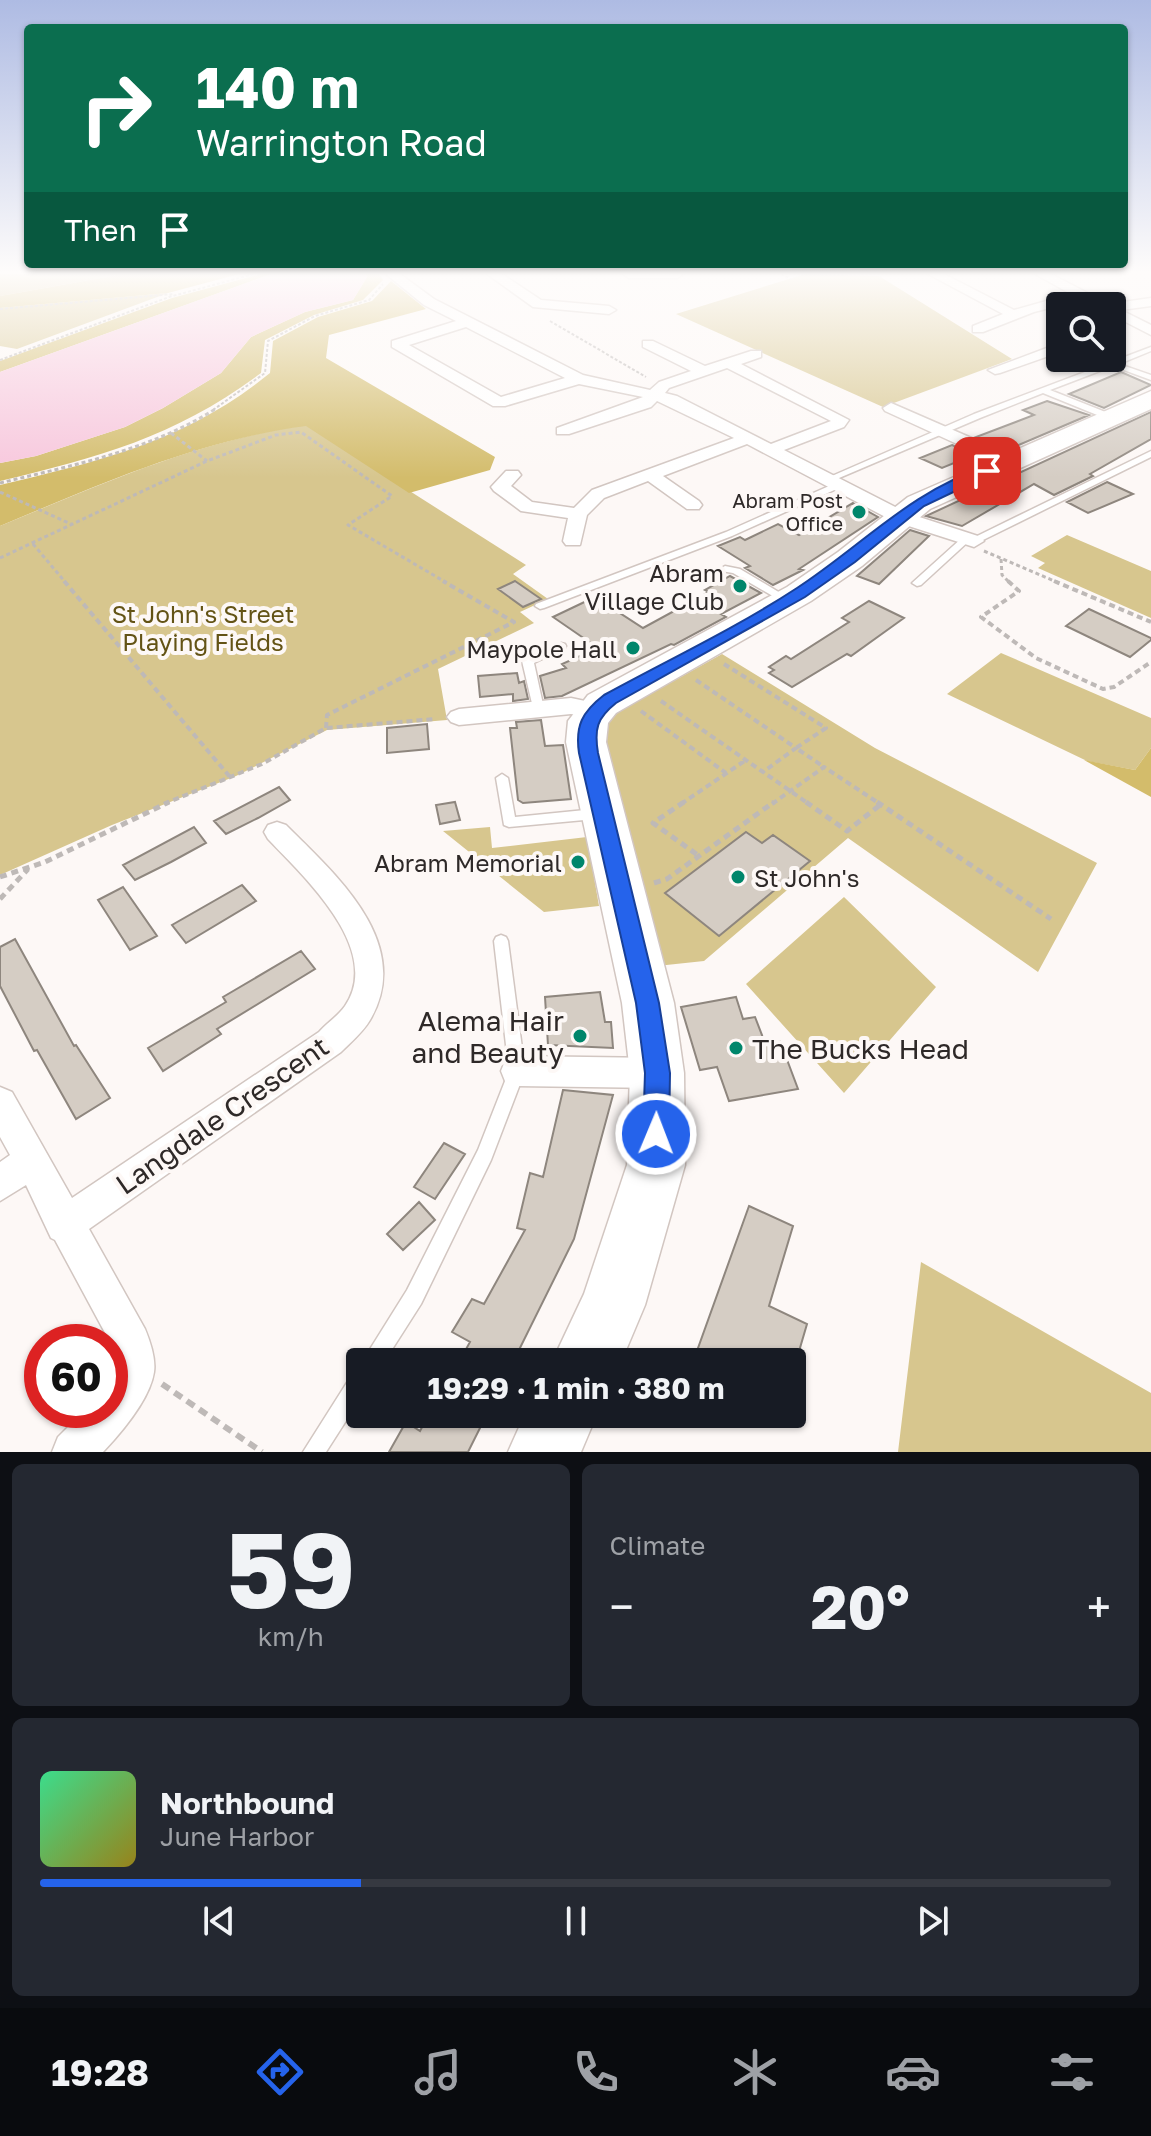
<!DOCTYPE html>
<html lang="en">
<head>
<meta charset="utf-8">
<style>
  body { margin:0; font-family:"Golos Text",sans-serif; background:#242831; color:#f1f3f6; height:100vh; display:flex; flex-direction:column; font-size:30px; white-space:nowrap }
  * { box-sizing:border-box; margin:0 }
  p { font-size:26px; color:#9ea1a6 }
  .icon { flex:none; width:44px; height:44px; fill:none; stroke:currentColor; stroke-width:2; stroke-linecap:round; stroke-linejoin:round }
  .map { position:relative; height:1452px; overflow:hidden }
  .details { display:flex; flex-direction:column; gap:12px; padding:12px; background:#0d0f14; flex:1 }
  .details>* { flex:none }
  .hud { position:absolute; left:24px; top:24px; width:1104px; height:244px; border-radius:8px; box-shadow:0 2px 6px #0004; background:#0b6e4f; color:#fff; overflow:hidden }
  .fabs { position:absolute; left:1046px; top:292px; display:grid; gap:16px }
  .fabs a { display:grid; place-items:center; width:80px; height:80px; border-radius:8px; background:#171b24; box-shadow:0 2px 6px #0004; font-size:40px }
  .speed { position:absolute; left:24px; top:1324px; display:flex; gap:16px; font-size:40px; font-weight:700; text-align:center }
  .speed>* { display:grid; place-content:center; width:104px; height:104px; border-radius:50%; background:#171b24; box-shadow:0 2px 6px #0004; line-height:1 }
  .speed .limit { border:12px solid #d22; background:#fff; color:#111 }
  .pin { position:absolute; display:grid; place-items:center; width:68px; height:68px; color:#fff; margin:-34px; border-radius:16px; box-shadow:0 4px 12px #0006 }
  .me { position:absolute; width:88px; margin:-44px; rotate:1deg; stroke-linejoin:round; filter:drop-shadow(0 0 6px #0008) }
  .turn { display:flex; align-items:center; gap:28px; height:168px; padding:0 40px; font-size:36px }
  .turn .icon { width:104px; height:104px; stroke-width:2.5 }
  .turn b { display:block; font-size:56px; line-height:68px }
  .then { display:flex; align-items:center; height:76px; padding:0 40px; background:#0003; gap:16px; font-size:30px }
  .big { font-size:60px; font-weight:700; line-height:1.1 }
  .details .card { flex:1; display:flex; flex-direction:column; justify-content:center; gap:12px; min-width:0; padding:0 28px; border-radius:12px; background:#242831 }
  .details .dial { align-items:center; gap:0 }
  .dial b { font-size:104px; line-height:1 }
  .song { display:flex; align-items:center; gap:24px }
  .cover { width:96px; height:96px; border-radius:12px; background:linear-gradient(135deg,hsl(150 70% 55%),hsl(50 70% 35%)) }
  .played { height:8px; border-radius:4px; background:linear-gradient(90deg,#2563eb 30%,#363941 30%) }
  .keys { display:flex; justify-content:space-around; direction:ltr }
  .heat { display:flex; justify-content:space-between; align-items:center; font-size:44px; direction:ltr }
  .details .tiles { flex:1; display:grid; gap:12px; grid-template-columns:1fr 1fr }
  .card:last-child { grid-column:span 2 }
  .trip { position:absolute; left:346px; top:1348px; width:460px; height:80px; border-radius:8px; background:#171b24; box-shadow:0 2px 6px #0004; font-weight:700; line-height:80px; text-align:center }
  .tab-bar { display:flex; height:128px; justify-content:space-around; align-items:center; background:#090b0e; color:#9ea1a6 }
  .tab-bar .icon { width:56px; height:56px }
  .tab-bar .on { color:#2563eb }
  .tab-bar b { font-size:36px; color:#f1f3f6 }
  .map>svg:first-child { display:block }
</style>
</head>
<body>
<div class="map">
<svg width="1151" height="1452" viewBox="0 0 1151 1452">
  <rect width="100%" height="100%" fill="#fdf8f6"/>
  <!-- green -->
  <path fill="#d7c68e" d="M0,274H123L0,296Z
    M805,274L879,276L1012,359L883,407L676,314Z
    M168,293L17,349L0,346V308Z
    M306,425L526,565L513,574L548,599L520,612L534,623L438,669L447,720L327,730L236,776L112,825L0,875V526C99,485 200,440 306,425Z
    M1067,535L1151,571V618L1038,568L1045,563L1031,556Z
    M1001,653L1151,718V748L1135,770L1087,761L947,694Z
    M722,654L875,748L1097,863L1038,972L848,838L704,961L657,966L604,747L609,717Z
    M490,827L492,848L587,837L599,906L544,912L443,831Z
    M844,897L936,987L844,1093L746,984Z
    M921,1262L1151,1393V1452H898Z"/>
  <!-- forest -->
  <path fill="#d3bc6b" d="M123,274H239L168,293L0,308V296Z
    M261,274H271L0,372V361L172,298Z
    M366,274H379L383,280L363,300L314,315L265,340L261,373C177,436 100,457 0,481V463L36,456L125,427L163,408L221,373L251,337L305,312L353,300L367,277Z
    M391,281L426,309L329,335L326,358L495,457L490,470L409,493L306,426C199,440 98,485 0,526V485C103,460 186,441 270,373L273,341L318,317L372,301Z
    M1151,748V797L1084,760L1135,770Z"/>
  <!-- water -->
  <path fill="#f7c6dc" d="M271,274H366L367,277L353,300L305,312L251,337L221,373L163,408L125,427L36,456L0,463V372Z"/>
  <!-- building -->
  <path fill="#d5cdc4" stroke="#8e867e" stroke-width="2" d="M1121,372L1151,385L1104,408L1069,394Z
    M1047,401L1089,415L1007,450L976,437L1034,415L1023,410Z
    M1151,412V439L1090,474L1093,476L1054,495L1034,484L962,526L926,516Z
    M952,445L985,460L978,463L966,458L942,468L920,458Z
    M1107,482L1133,494L1088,513L1067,502Z
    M853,503L878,517L799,569L803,570L773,585L745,568L750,566L718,546L740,537L745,540L778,524L799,535Z
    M910,530L929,536L879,584L857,576Z
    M730,576L761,593L721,614L726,617L674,645L671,644L562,696L545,698L540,676L566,668L562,664L598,648L553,617L595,597L643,628L709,592L705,590Z
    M515,581L541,599L523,607L498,589Z
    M869,601L904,618L851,656L847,654L792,687L769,673L774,670L769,667L786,656L791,659L849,622L842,618Z
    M1089,609L1151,638V640L1130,657L1066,626Z
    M517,673L519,683L524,681L528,699L513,701V694L480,697L478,676Z
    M541,720L545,746L563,745L571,799L523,803L518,800L510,728H517L516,722Z
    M427,724L429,749L387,753V728Z
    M279,787L290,800L258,818L226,834L214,821Z
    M455,802L460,820L440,824L436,805Z
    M194,827L206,843L171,862L135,880L123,865Z
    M746,832L762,843L773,835L810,861L719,936L665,893Z
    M242,885L256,901L186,943L172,925Z
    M123,887L157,936L130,950L98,900Z
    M15,939L74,1046L76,1045L110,1098L76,1119L37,1050L34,1051L0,986V947Z
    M301,951L315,969L217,1029L221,1034L163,1071L148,1048L226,1002L223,997Z
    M600,992L605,1022H611L613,1048L548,1045L545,997Z
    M736,997L743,1019L755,1017L765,1043L780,1041L798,1089L729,1101L717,1067L700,1070L681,1007Z
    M563,1090L613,1095L574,1239L513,1362H459L470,1342L452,1332L472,1299L484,1304L525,1230L517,1228L530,1173L543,1177Z
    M444,1143L465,1154L435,1199L414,1187Z
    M419,1202L435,1220L403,1250L387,1234Z
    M749,1206L793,1226L769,1306L807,1324L797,1358L785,1352L782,1362H693Z
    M429,1414H487L468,1452H389L406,1422L420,1431Z"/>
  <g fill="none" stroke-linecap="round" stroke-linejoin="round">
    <defs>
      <path id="lane" d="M1151,347V351L1119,364L1151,375V380L1113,366L1050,390L1113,415V419H1107L1043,393L980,418L832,481L829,482L825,479L974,414Z
        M1151,451V457L977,543L974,544L969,541L921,585L917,586L912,583L963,537L966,536L971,539Z
        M838,482L841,483V487L732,536L544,608L540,609L535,606L536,604L726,532Z
        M725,566L740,569L792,600L791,602H783L733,573L721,571L720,569Z
        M561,643L565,644L566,646L565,648L534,663L544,709L542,712H534L522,661Z
        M502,774L508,778L515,817L595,809L600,811L602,814L600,817L595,819L509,827L504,825L496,778Z
        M501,935L506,937L508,941L525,1071L491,1160L421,1304L384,1362H362L407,1290L478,1150L509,1071L494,941L496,937Z
        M360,1370V1399L326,1452H303L353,1373Z"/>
      <path id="street" d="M386,274H400L434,299L583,375L650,390L659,382L691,371L643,347V341H653L705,366L751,351H761V357L741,364L849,420L844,427L784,450L907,513L981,537L984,541L974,547L893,521L747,444L663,476L699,501L702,505L699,509H687L648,481L604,498L587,515L580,545H566L563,541L568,518L521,511L494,491L491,487L506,471H518L521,475L511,486L532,502L574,508L592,490L734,438L657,401L651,407L569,434H557V428L643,397L579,384L505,406H493L392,347V341L456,321L424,305ZM466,327L565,378L501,397L409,345ZM727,368L831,421L771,444L677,396L665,393L669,388Z
        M487,274H502L541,300L609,306L616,310L609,314L533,307Z
        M623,274H683L677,278H629Z
        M928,274H944L1014,310L1071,294L1035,274H1051L1109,304L1151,298V306L1121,310L1151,325V335L1112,315V306H1094L1082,300L1034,312L983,332H973V326L1003,314Z
        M1060,343V352L1000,373L995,374L988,370Z
        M891,403L1015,457L1018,461L1015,465H1003L885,411L883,408Z
        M571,698L604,705L608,710L604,715L596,718L571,714L459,725L451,722L447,717L451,712L459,709Z
        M277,822L286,825C335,874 415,943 370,1020C363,1032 351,1042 341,1052L89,1229L145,1329C150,1341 156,1359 154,1372C150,1399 121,1433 103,1452H52L58,1437L85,1410H110V1375L113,1369L110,1342L55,1240L51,1238L26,1185L0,1201V1162L10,1155L0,1137V1087L12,1092L72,1198L319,1032C327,1023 338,1016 345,1006C384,949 302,875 268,839L264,832L268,825Z
        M517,1056L657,1058L669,1062L673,1073L669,1084L657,1088L517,1086L505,1081L501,1071L505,1061Z"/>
      <path id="primary" d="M1151,391V409L930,509L862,566L811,601L616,713L608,723L606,742L674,1003L684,1073L685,1165L645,1305L621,1362H552L584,1294L627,1165L630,1073L622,1003L566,742L568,721L588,695L787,587L838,552L908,497Z
        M525,1414H597L581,1452H508Z"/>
    </defs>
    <!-- lane casing -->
    <use href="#lane" stroke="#d2c6c1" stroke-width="3"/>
    <!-- street casing -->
    <use href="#street" stroke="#d2c6c1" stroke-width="3"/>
    <!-- primary casing -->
    <use href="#primary" stroke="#d2c6c1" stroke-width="3"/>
    <!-- path-far4 -->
    <path stroke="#beb9b7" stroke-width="2" stroke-dasharray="3 2" stroke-linecap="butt" d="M781,274L791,279
      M0,309L174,294
      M550,321L646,377
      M0,360L169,297L254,274
      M213,410L265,373L268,341L315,316L369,300L383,284"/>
    <!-- path-far3 -->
    <path stroke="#beb9b7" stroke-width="3" stroke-dasharray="4 3" stroke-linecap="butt" d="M171,433L207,461
      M0,483C74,465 151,450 217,408
      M0,492L71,524
      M33,544L66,583
      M984,551L1059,583
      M0,558L207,461L276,435L301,432L392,496L348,525L447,583
      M1001,559L1002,575L1010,583"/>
    <!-- path-far2 -->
    <path stroke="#beb9b7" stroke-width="4" stroke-dasharray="6 4" stroke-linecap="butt" d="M64,581L230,777
      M1008,581L1019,591L981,617L1036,658L1103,689L1114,687L1151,662
      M1054,581L1151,622
      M724,664L826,728L796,748L824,767
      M696,680L796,748L763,772
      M661,701L809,804
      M641,711L726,773
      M326,728L327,715L514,622L443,581
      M164,804L262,764L326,728L436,719
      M681,804L746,760
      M772,804L824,767L880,804"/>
    <!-- path-far1 -->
    <path stroke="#beb9b7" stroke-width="5" stroke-dasharray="7 5" stroke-linecap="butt" d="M684,802L653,823L699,856
      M806,802L847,831L880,805
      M877,802L1051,919
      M0,877L45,862L169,802
      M654,883L667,879L774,802
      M0,899L28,869"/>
    <!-- path -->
    <path stroke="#beb9b7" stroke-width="6" stroke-dasharray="9 6" stroke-linecap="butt" d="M162,1384L262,1452"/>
    <!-- lane -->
    <use href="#lane" fill="#fff" fill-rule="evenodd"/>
    <!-- street -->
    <use href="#street" fill="#fff" fill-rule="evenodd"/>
    <!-- primary -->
    <use href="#primary" fill="#fff" fill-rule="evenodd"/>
  </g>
  <!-- sky -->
  <linearGradient id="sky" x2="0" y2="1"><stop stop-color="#aebbe3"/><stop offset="0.57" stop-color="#fefcfb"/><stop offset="1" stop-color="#fefcfb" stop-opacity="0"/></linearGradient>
  <rect width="1151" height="478" fill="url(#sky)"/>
  <!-- route -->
  <path fill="#2563eb" stroke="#184099" stroke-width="2" d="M987,467L991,468V474L924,506L855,562L805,597L616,703C597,718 594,729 598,753L659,1003L670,1073L669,1134L665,1143L656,1147L647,1143L643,1134L645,1073L636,1003L579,753C575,726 582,712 604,695C668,660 736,628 797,588C859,548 914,488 987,467Z"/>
  <!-- markers -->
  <g fill="#00866b" stroke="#fdf8f6" stroke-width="3">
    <circle cx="859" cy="512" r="8"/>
    <circle cx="740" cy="586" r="8"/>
    <circle cx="633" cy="648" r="8"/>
    <circle cx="578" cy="862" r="8"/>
    <circle cx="738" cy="877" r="8"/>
    <circle cx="580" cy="1036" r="8"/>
    <circle cx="736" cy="1048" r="8"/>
  </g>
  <g text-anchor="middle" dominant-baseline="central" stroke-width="8" stroke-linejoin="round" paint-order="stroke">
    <!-- far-poi labels -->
    <g font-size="20" fill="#2e2928" stroke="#fdf8f6" text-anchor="end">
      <text x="843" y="500">Abram Post<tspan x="843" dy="23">Office</tspan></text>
    </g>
    <!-- poi labels -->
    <g font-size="24" fill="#2e2928" stroke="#fdf8f6" text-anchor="end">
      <text x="724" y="572">Abram<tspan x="724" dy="28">Village Club</tspan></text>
      <text x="617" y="648">Maypole Hall</text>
      <text x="562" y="862">Abram Memorial</text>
      <text x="754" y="877" text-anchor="start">St John's</text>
    </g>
    <!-- park labels -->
    <g font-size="24" fill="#635315" stroke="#fdf8f6">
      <text x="203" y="613">St John's Street<tspan x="203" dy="28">Playing Fields</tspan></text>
    </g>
    <!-- near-poi labels -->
    <g font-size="28" fill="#2e2928" stroke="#fdf8f6" text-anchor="end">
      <text x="564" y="1020">Alema Hair<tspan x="564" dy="32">and Beauty</tspan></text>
      <text x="752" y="1048" text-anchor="start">The Bucks Head</text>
    </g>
    <!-- near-street labels -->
    <g font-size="28" fill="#2e2928" stroke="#fdf8f6">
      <text transform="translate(222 1115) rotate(-35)">Langdale Crescent</text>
    </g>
  </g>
</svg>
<div class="fabs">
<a><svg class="icon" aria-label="search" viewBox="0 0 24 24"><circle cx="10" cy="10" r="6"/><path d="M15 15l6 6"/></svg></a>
</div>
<div class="speed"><div class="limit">60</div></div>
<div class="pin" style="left:987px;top:471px;background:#d93025"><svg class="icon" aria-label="arrive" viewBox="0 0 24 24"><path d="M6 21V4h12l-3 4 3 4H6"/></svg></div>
<svg class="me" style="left:656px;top:1134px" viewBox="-20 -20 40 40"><circle r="17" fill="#2563eb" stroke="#fff" stroke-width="3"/><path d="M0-11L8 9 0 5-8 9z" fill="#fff"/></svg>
<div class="trip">19:29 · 1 min · 380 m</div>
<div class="hud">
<div class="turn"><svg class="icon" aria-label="right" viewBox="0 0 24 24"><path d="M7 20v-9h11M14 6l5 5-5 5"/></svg><div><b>140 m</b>Warrington Road</div></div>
<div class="then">Then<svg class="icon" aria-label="arrive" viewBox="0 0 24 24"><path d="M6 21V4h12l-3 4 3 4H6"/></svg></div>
</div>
</div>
<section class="details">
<div class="tiles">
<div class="card dial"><b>59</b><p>km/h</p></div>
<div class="card"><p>Climate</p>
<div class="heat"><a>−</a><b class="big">20°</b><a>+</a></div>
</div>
<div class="card">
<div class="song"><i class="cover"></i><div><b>Northbound</b><p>June Harbor</p></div></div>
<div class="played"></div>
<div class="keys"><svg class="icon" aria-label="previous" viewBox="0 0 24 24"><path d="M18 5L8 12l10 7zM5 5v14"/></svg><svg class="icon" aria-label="pause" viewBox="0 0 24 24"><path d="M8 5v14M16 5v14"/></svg><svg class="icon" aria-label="next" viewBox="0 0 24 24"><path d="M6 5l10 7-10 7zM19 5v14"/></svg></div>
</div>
</div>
</section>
<nav class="tab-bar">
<b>19:28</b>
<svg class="icon on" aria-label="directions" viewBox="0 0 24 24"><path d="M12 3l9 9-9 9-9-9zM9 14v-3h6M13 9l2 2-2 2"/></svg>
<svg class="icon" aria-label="music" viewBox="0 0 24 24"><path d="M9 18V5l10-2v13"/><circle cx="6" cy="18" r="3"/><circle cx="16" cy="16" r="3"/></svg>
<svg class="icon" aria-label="phone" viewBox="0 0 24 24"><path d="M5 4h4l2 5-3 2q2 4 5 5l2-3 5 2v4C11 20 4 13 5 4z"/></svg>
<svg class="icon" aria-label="climate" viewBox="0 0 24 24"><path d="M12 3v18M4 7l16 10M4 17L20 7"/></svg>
<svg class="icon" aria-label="car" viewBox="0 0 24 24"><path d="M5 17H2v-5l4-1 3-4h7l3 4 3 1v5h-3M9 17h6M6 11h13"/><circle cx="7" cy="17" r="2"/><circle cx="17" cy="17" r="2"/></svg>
<svg class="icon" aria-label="filters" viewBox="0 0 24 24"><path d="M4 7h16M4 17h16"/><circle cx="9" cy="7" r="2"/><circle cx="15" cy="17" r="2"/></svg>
</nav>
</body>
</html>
